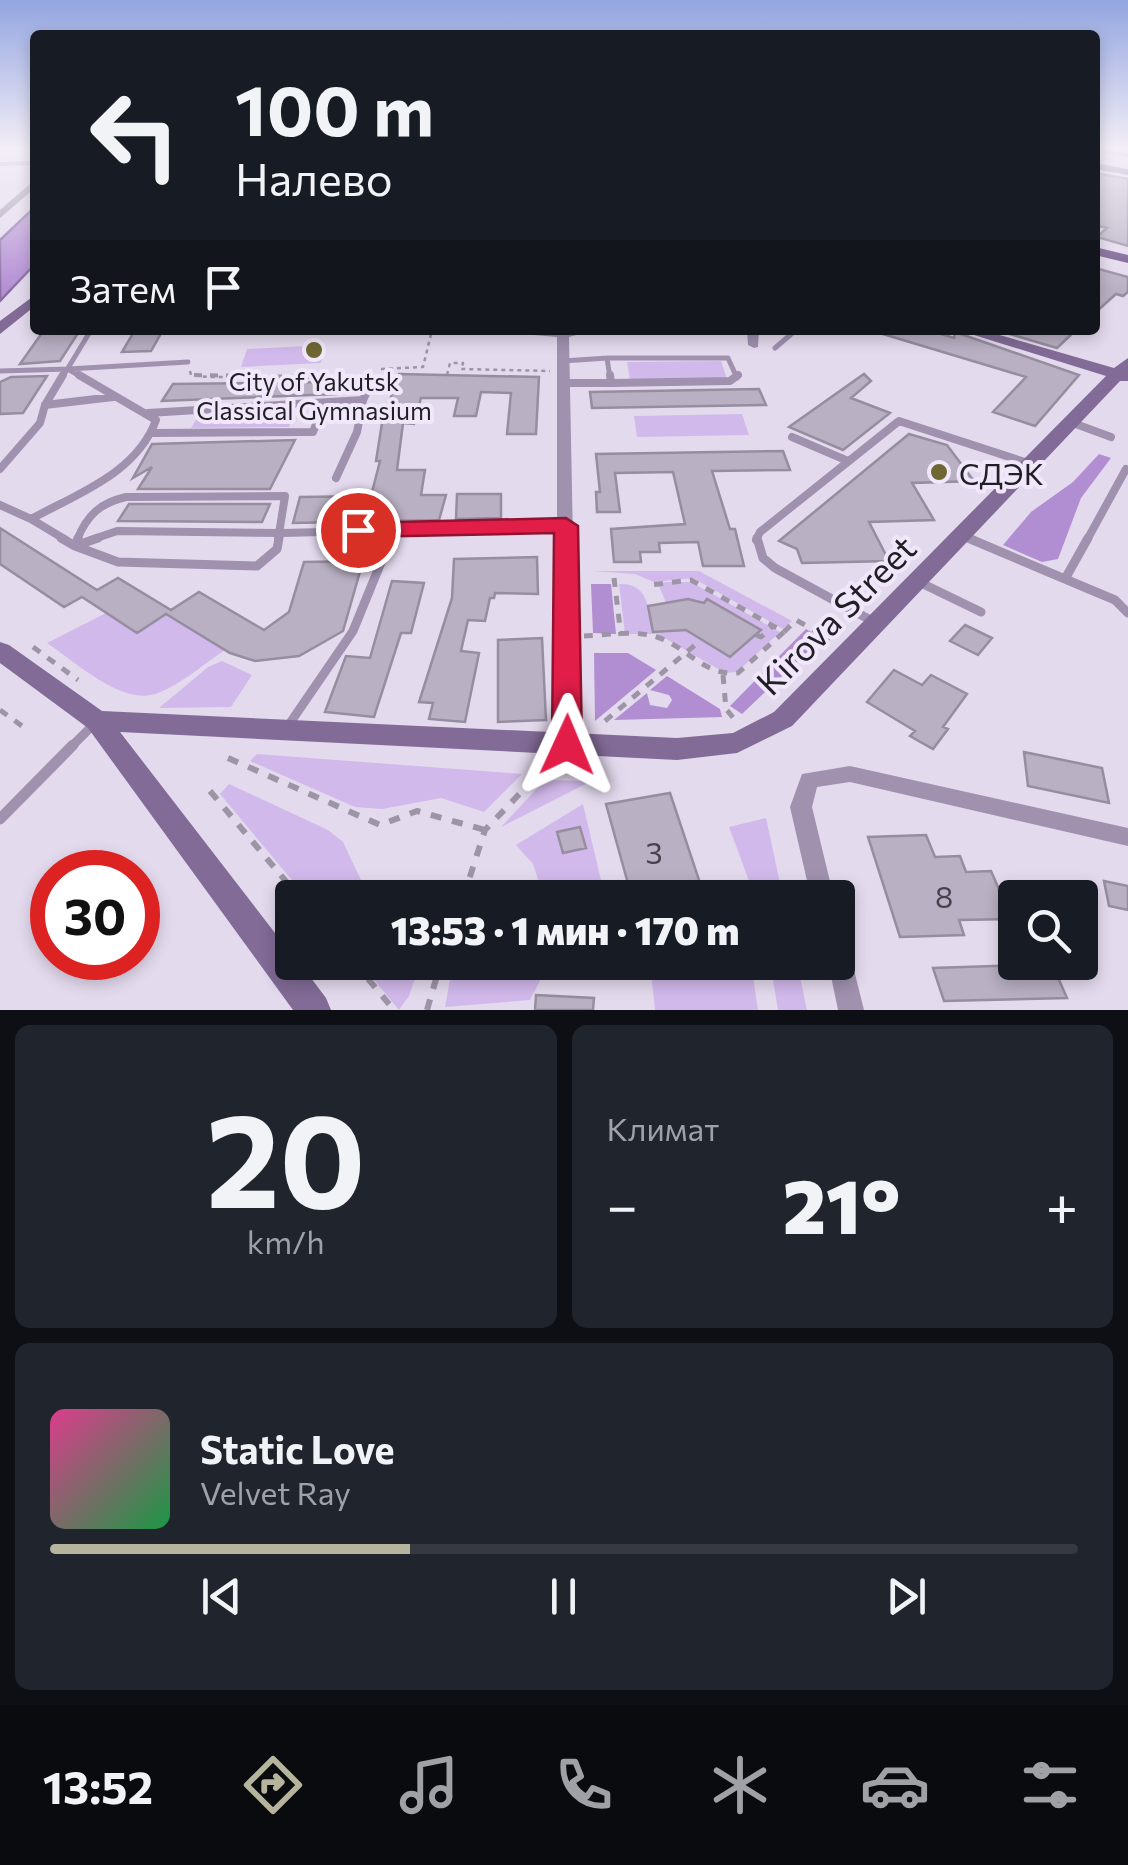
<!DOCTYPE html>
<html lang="ru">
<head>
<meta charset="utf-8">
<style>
  body { margin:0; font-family:Commissioner,sans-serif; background:#20242c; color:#f1f3f6; height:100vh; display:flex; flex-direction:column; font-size:38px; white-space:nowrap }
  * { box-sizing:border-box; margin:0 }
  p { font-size:32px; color:#9ea1a6 }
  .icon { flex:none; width:55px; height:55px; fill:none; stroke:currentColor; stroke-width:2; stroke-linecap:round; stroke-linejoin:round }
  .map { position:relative; height:1010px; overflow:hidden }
  .side { display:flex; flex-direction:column; gap:15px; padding:15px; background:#0d0f14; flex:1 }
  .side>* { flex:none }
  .banner { position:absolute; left:30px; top:30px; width:1070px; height:305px; border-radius:10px; box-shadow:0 5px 15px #0003; background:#171b24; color:#f1f3f6; overflow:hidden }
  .controls { position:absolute; left:998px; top:880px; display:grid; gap:20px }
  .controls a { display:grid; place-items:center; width:100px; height:100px; border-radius:10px; background:#171b24; box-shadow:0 5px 15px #0003; font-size:50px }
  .speed { position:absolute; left:30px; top:850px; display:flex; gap:20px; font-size:50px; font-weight:700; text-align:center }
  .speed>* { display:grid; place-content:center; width:130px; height:130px; border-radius:50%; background:#171b24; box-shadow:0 5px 15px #0003; line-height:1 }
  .speed .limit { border:15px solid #d22; background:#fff; color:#111 }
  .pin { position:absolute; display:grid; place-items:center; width:85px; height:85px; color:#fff; margin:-42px; border:5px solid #fff; border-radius:50%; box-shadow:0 2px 10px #0007 }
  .me { position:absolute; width:110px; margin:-55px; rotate:1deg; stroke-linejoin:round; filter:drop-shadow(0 0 8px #0008) }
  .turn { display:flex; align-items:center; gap:35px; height:210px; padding:0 40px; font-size:45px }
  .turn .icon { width:130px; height:130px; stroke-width:2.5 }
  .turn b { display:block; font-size:70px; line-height:85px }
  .then { display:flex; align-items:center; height:95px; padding:0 40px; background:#0003; gap:20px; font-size:38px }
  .big { font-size:75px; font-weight:800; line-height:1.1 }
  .side .card { flex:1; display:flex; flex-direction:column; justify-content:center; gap:15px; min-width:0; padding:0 35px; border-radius:15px; background:#20242c }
  .side .dial { align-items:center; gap:0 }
  .dial b { font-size:130px; line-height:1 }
  .song { display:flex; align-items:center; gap:30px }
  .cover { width:120px; height:120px; border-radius:15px; background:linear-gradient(135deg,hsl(330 70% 55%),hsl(140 70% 35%)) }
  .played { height:10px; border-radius:5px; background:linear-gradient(90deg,#b7b49e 35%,#363941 35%) }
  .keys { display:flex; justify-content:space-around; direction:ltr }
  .heat { display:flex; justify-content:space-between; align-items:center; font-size:55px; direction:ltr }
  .side .tiles { flex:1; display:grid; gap:15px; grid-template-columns:1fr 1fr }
  .card:last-child { grid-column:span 2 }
  .trip { position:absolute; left:275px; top:880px; width:580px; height:100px; border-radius:10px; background:#171b24; box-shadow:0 5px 15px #0003; font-weight:800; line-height:100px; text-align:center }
  .dock { display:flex; height:160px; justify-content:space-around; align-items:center; background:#090b0e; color:#9ea1a6 }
  .dock .icon { width:70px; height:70px }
  .dock .on { color:#b7b49e }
  .dock b { font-size:45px; color:#f1f3f6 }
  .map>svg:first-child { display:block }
</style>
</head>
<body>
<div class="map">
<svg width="1128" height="1010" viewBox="0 0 1128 1010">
  <rect width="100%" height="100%" fill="#e4daee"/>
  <!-- green -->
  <path fill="#d2b9eb" d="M325,345L321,363L241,367L247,349Z
    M721,361L727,379L630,380L627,362Z
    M294,413L289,427L191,428L199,415Z
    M742,414L749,435L637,437L634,416Z
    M591,571H699L792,621L783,629L693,578L654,582L635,574Z
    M666,582H691L780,632L737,672L725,673L658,634H625L619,584C649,583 648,608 653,632L686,630L730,657L760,631L708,600L703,603L688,599L667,605L658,584Z
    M106,613L137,633L166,614L225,650C204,664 181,684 158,693C122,707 76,662 47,643Z
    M222,661L252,675L231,707L159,708L208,667Z
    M257,754L522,774L484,812L441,798L382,809L355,807L250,761Z
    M583,769L593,770L595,779L501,827L545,780L582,781Z
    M229,784L328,830L343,842L369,897H306L220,794Z
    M583,804L605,897H544L533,864L516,845Z
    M766,818L783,897H755L729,827Z
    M360,963H420L409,996L399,1010Z
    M453,963V962L635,963L632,972L545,971L530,1000L445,1007Z
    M751,963L758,1010H655L650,964Z
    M770,963H797L807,1010H778Z"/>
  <!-- forest -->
  <path fill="#b18dd2" d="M1099,454L1111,458L1081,498L1058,559L1042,562L1003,545L1031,512L1073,482Z
    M591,584H611L616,634L593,633Z
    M806,629L822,638L742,714L730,706Z
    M594,653H628L656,670L595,721Z
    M667,676L720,709L722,717L614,720L647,693L650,705L667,708L672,700L669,695L650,690Z"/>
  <!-- water -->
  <path fill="#b38ed4" stroke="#876ca0" stroke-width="2.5" d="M35,207V264L0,301V240Z"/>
  <!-- building -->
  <path fill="#b9b0c3" stroke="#978da0" stroke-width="2.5" d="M1095,173L1128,179V246L1097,237L1107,228L1095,225Z
    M1095,268L1128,277V292L1123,296L1116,294L1095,313Z
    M44,330H80L60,361L20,364Z
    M135,330H163L151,351L122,352Z
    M883,330H928L954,338L955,332L1079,375L1035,426L993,412L1026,377L883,334Z
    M996,330H1076L1057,348Z
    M399,374L539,377L536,434H507L511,393L481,392L476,416H454L458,398H421L414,424L403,423L397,470H425L421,495H446L439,520L293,523L300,497L371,496L380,461H376L382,423Z
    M864,374L871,381L851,398L890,413L843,450L789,427Z
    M47,376L23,413L0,414V382L11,377Z
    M339,382L336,394L162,401L173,384Z
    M759,389L766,405L592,408L590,392Z
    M909,434L947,445L974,481L912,483L934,520L869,522L889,561L802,563L797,549L779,541Z
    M295,440L270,489H138L152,467L133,478L152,444Z
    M783,451L790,470L712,471L730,529H735L744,566H703L698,542L659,543L660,552H640L641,562H614L611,529L685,524L673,472L615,473L620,512H597L596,492H600L596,454Z
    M457,494H501V518L456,519Z
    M129,504H270L262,522L118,521Z
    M0,528L97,590L118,578L171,610L199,592L264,630L289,612L304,562L363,561L343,631L299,656L255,661L230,653L166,614L137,633L82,597L64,607L0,564Z
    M537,557L538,594L495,593L494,598H490L485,621L468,620L461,651L479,653L465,722L429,719L433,703L419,702L452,598L454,559Z
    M392,581L424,583L411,633H401L374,717L325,712L346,656L370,658Z
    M688,599L704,603L707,599L761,630L730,657L686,630L653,632L648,606Z
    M965,625L992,638L978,655L950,641Z
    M542,638L546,720L498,722V640Z
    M894,670L922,685L931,675L967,694L943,727L948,729L933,749L910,736L915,731L867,702Z
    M1024,752L1102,768L1109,803L1028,786Z
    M670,793L705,898H632L606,804Z
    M580,827L586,848L563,853L557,832Z
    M926,835L935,857L960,856L966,872L991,871L1012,919L959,920L964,935L900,937L868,837Z
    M1104,881L1128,886V910L1109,906Z
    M1052,964L1067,998L944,1001L933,968Z
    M536,995L594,998L593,1010H535Z"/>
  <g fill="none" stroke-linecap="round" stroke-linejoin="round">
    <!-- path-far3 -->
    <path stroke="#9d95a5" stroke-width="2.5" stroke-dasharray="4 4" stroke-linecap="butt" d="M381,369L423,367L432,330
      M190,371L191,375L208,377L337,378
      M447,375L450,363H463L461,369L550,371"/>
    <!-- path-far2 -->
    <path stroke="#9d95a5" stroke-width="4" stroke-dasharray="8 8" stroke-linecap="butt" d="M194,375L361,378"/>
    <!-- path-far1 -->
    <path stroke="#9d95a5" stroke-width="5" stroke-dasharray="9 9" stroke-linecap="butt" d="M614,578L621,636
      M784,632L796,620L830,639
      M756,635L761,637L773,626
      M584,636C608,635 635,630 657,637C687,647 704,676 738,673L784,632L691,580L650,585
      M33,647L78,680
      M723,675L726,709L735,720
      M0,710L22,726
      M605,721L701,640"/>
    <!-- path -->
    <path stroke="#9d95a5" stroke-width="6" stroke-dasharray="11 11" stroke-linecap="butt" d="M228,758L380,825L417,811L485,830
      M210,791L300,898
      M463,898L485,830L548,764
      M354,962L394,1010
      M427,1010L441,962"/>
    <!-- lane-far4 -->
    <path stroke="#a091af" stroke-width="4" d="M1096,149L1128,155"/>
    <!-- lane-far3 -->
    <path stroke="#a091af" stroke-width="5" d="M506,330L563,335
      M775,348L796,330
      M563,361L607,358
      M68,369L188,362
      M0,371L68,369L83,378
      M62,378L91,330
      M610,378L607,358H728L737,378"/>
    <!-- lane-far2 -->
    <path stroke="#a091af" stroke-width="8" d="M610,375L611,383L730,381L738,375
      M564,383H611
      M45,405L113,397
      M148,413L363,400L373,378
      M1073,423L1111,437
      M154,433L313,432L323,406
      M792,437L848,461
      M0,469L40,423L45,405L63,375
      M336,478L357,432L363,400
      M0,505L31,519
      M964,536L974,540
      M66,540L31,519C77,494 137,473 156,420L79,375
      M77,540C87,515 100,503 126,497L285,496L278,540
      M91,540L117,531L282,533L566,526
      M390,540L395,529
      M756,540L760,532L899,421L1028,463
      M1087,540L1126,469"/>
    <!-- lane-far1 -->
    <path stroke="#a091af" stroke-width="9" d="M61,538L75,546
      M757,538L763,558L775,568L874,622
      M968,538L1065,579L1088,538
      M75,546L118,562L257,566L277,549L279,538
      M75,546L78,538
      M75,546L98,538
      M1065,579L1115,600L1128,613
      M917,581L981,612
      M288,726L353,631L391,538
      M71,747L94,724"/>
    <!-- lane -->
    <path stroke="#a091af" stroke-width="11" d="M0,819L73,745"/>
    <!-- street -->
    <path fill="#a091af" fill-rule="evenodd" d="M35,161V165L0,166V162Z
      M32,182H35V188L0,218V210Z
      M571,330H594L569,337L577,745L574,751L567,753L560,751L557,745V335Z
      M747,330H759L758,347L754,348L748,345Z
      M850,766L1128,828V846L850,782L817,787L812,807L834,898H811L790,807L802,774Z
      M838,942L847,946L850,954L864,1010H838L828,962H838Z"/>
    <!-- secondary -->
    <path fill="#826b97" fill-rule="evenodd" d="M1095,163L1128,169V175L1095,169Z
      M35,295V306L0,334V321Z
      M958,330H982L1114,368L1128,358V381H1120L792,726L737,753L677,760L120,732L292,955V962H299L326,998L331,1010H293L88,728L0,663V642L9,645L102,711L677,738L733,733L774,712L1106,376Z"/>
    <!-- primary -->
    <path fill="#6c5086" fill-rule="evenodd" d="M1095,247L1128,255V263L1095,255Z"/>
  </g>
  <!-- sky -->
  <linearGradient id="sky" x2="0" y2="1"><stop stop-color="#93a5e0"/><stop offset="0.51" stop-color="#f3eef7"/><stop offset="1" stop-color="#f3eef7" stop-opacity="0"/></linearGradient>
  <rect width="1128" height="291" fill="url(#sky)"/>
  <!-- route -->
  <path fill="#e11d48" stroke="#92132f" stroke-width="2.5" d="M566,518L578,526L582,745L578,753L567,757L557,753L552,745L554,533L358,537L346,530L358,523Z"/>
  <!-- markers -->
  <g fill="#706632" stroke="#f1e7fb" stroke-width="4">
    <circle cx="314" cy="350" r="10"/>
    <circle cx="939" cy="472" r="10"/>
  </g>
  <g text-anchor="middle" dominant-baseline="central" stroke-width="8" stroke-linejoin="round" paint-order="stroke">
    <!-- far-poi labels -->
    <g font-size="25" fill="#211e25" stroke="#f1e7fb">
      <text x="314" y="381">City of Yakutsk<tspan x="314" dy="29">Classical Gymnasium</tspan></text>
    </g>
    <!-- poi labels -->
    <g font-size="30" fill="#211e25" stroke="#f1e7fb" text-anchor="start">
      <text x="959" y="472">СДЭК</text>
    </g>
    <!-- near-number labels -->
    <g font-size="30" fill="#47424c">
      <text x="654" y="851">3</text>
      <text x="944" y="895">8</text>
    </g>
    <!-- near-street labels -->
    <g font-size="35" fill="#211e25" stroke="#f1e7fb">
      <text transform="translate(835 614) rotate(-45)">Kirova Street</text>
    </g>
  </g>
</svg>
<div class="controls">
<a><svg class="icon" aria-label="search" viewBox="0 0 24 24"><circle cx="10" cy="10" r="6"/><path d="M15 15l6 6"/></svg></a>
</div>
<div class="speed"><div class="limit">30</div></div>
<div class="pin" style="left:358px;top:530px;background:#d93025"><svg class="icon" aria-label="arrive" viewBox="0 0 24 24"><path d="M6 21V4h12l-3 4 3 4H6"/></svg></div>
<svg class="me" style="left:567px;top:745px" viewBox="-20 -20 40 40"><path d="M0-17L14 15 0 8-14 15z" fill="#e11d48" stroke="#fff" stroke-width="4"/></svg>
<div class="trip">13:53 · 1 мин · 170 m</div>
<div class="banner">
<div class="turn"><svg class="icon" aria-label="left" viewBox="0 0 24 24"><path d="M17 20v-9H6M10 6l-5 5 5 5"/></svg><div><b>100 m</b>Налево</div></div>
<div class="then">Затем<svg class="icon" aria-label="arrive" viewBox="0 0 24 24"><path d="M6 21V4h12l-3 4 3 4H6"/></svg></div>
</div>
</div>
<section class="side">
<div class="tiles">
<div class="card dial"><b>20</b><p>km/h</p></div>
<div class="card"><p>Климат</p>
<div class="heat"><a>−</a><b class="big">21°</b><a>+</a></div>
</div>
<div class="card">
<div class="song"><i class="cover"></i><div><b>Static Love</b><p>Velvet Ray</p></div></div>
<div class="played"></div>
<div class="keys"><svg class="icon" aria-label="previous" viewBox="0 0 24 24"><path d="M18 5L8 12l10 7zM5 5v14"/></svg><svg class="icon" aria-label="pause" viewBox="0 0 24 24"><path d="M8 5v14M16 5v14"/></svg><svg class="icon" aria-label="next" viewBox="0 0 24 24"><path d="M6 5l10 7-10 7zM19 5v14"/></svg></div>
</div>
</div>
</section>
<nav class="dock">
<b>13:52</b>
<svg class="icon on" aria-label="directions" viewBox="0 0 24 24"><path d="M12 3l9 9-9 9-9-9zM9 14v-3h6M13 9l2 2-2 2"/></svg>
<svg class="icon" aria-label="music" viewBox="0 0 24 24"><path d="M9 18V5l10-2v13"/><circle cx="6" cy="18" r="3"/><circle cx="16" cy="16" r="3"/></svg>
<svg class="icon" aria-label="phone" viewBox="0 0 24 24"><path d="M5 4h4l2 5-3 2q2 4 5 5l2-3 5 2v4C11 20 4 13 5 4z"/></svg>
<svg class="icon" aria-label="climate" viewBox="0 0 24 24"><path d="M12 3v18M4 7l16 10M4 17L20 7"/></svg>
<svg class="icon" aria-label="car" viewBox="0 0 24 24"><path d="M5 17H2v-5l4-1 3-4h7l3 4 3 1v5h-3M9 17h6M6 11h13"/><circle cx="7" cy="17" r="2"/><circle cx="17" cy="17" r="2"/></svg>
<svg class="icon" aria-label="filters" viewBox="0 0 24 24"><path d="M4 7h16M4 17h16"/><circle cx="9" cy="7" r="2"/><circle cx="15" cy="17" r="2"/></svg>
</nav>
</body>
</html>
